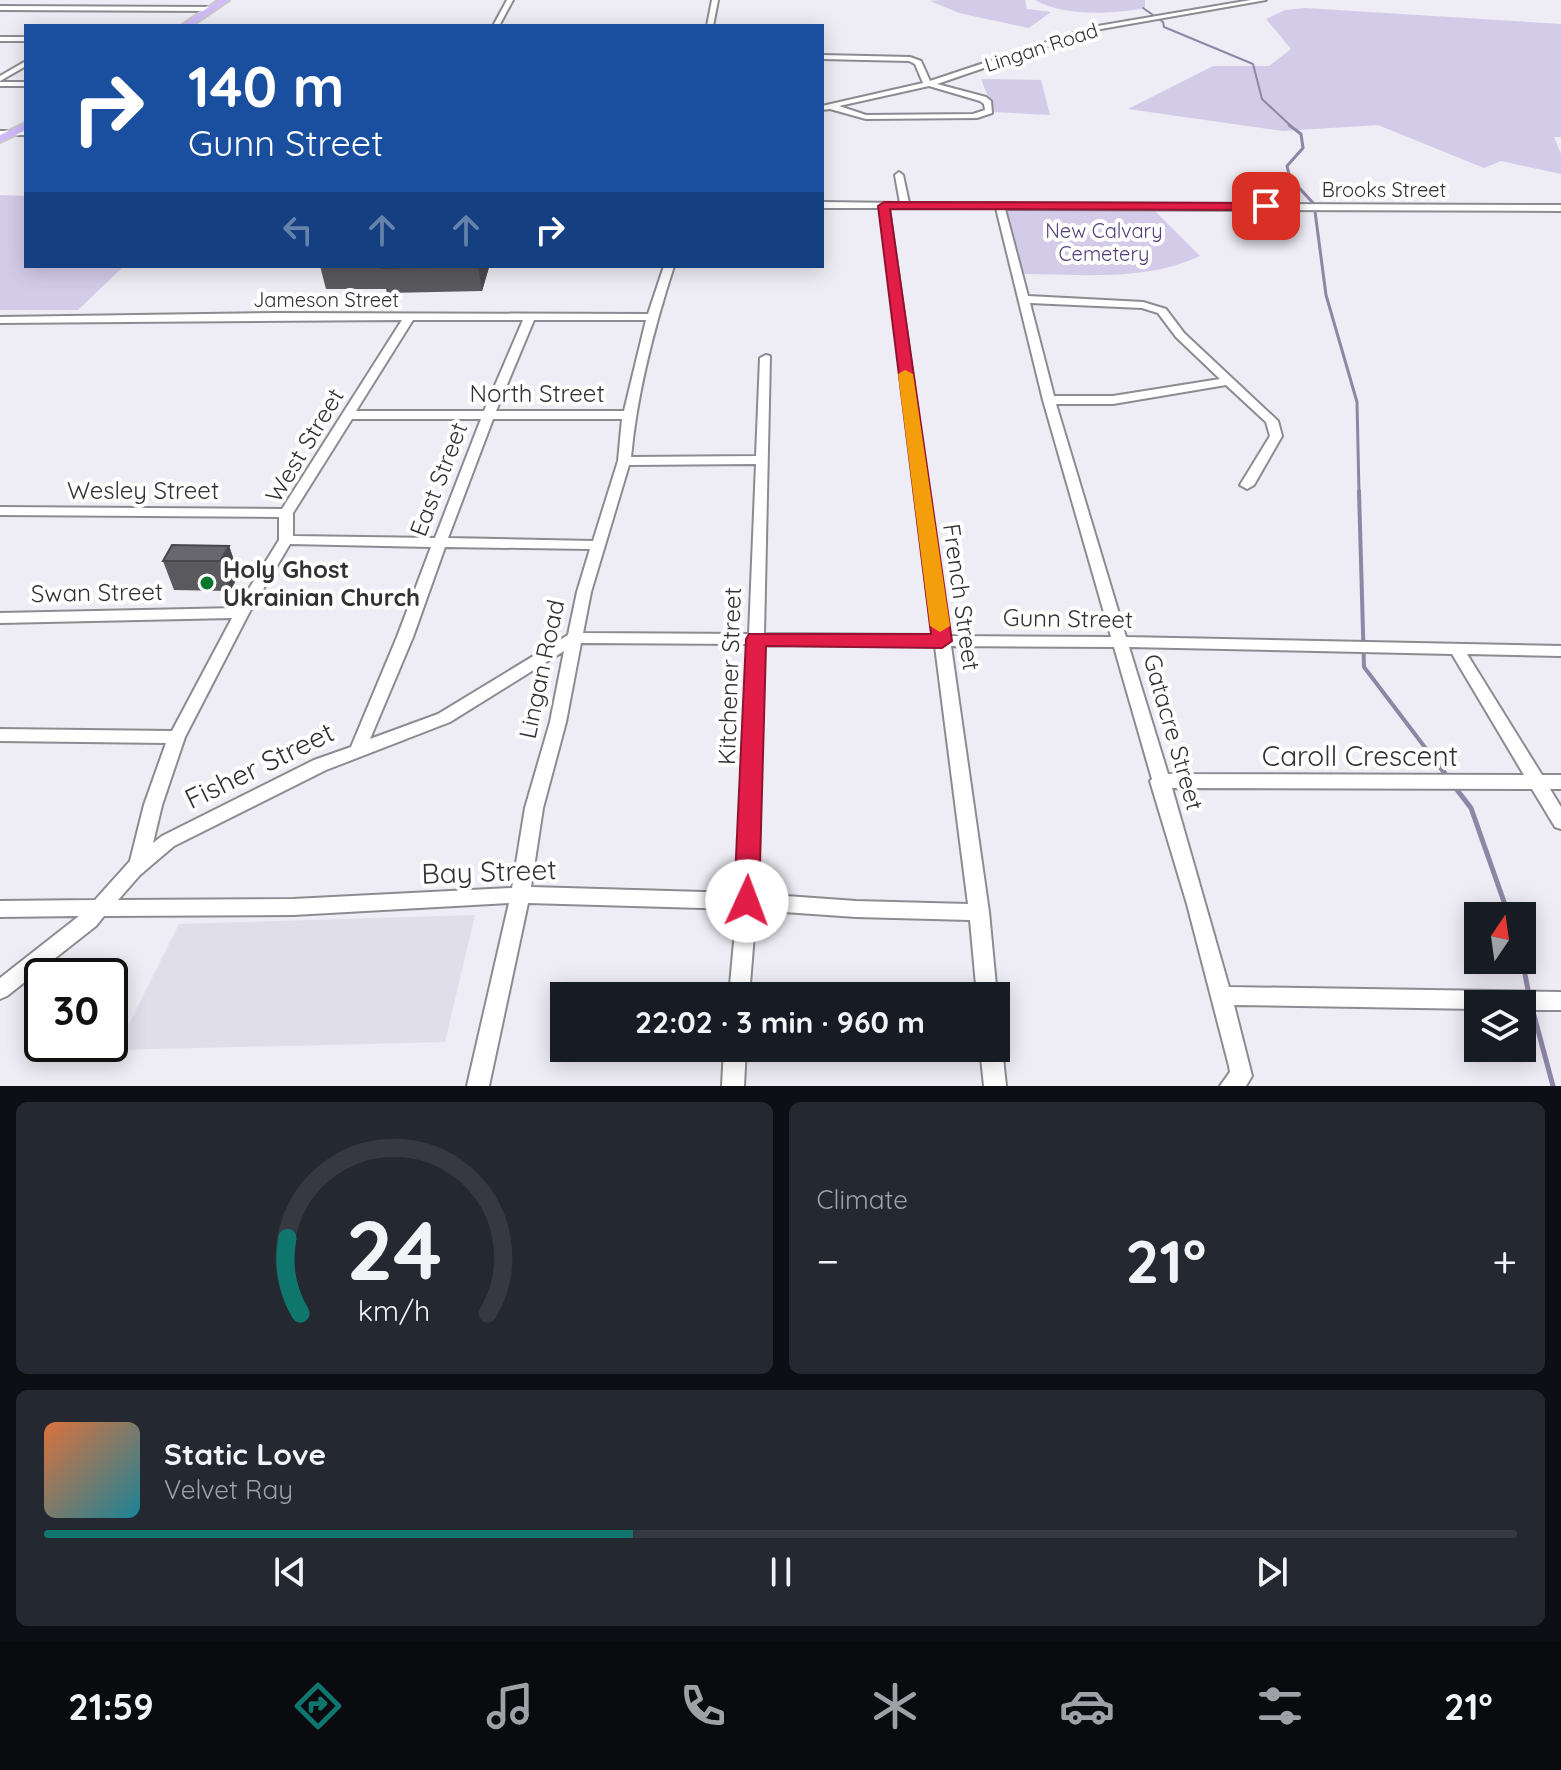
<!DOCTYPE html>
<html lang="en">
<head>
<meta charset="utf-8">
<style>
  body { margin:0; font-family:Quicksand,sans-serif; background:#242831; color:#f1f3f6; height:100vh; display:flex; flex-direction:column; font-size:30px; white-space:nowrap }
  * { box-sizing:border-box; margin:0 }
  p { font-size:26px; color:#9ea1a6 }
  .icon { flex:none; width:44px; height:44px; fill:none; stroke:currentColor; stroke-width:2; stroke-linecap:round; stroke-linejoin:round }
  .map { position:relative; height:1086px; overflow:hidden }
  .sheet { display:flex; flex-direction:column; gap:16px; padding:16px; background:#0d0f14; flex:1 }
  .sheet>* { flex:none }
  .guide { position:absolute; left:24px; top:24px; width:800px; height:244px; border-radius:0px; box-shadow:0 4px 20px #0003; background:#1a4fa0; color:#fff; overflow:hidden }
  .needle { width:52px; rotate:13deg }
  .buttons { position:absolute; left:1464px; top:902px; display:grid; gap:16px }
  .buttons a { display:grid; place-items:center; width:72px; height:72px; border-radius:0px; background:#171b24; box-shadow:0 4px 20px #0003; font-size:40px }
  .speed { position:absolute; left:24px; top:958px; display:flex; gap:16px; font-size:40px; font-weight:700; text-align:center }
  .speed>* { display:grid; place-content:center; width:104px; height:104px; border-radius:50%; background:#171b24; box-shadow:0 4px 20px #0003; line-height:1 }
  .speed .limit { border:4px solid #111; border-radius:12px; background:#fff; color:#111 }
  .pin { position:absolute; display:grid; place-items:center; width:68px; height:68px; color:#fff; margin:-34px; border-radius:16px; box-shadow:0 4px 12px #0006 }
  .me { position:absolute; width:88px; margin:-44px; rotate:2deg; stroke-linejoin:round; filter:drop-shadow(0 0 6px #0008) }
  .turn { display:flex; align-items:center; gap:28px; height:168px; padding:0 32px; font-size:36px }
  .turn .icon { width:104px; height:104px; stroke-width:2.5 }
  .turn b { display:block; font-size:56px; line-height:68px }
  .lanes { display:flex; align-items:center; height:76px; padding:0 32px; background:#0003; justify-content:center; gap:40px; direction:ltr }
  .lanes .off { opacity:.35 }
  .big { font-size:60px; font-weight:700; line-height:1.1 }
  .sheet .widget { flex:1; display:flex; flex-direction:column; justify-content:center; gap:12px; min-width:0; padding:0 28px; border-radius:12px; background:#242831 }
  .sheet .dial { align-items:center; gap:0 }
  .dial svg { height:208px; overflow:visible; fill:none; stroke:#363941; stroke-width:7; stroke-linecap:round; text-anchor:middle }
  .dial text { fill:#f1f3f6; stroke:none }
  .song { display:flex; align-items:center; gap:24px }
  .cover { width:96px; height:96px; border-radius:12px; background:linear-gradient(135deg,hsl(20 70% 55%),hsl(190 70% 35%)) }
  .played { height:8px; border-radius:4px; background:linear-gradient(90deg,#0f766e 40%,#363941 40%) }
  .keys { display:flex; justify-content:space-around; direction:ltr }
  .heat { display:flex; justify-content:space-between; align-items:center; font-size:44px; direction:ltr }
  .sheet .tiles { flex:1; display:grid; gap:16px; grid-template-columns:1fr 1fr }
  .widget:last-child { grid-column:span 2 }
  .trip { position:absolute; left:550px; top:982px; width:460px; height:80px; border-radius:0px; background:#171b24; box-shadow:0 4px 20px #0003; font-weight:700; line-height:80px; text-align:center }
  .dock { display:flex; height:128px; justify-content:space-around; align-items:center; background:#090b0e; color:#9ea1a6 }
  .dock .icon { width:56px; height:56px }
  .dock .current { color:#0f766e }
  .dock b { font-size:36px; color:#f1f3f6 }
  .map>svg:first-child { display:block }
</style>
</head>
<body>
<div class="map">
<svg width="1561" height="1086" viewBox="0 0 1561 1086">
  <rect width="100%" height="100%" fill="#eeecf4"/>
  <!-- built -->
  <path fill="#e1deec" d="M475,915L445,1042L116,1050L179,924Z"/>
  <!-- green -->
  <path fill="#d3cce9" d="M941,0H1025L1027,9L1051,12L1029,28L959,13L930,1Z
    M1035,0H1145V8C1114,14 1065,17 1035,0Z
    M1305,8L1561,24V137H1554L1561,154V174L1501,161L1484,168L1378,125L1283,131L1128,109L1213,66H1269L1291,49L1266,19L1285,10Z
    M981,79L1041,80L1050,115L994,112Z
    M0,195L26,196V266H124L78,310H0Z
    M1007,209H1153L1200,256C1144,282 1082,274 1022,274Z"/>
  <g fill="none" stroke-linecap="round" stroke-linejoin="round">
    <!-- stream-far3 -->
    <path stroke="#8e86a5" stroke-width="2" d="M1143,8L1163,22L1164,27L1253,64L1262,99L1292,127"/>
    <!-- stream-far2 -->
    <path stroke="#8e86a5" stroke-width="3" d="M1289,125L1301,134L1303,148L1287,166L1290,178L1314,204L1326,295L1357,402L1359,493"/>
    <!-- stream-far1 -->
    <path stroke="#8e86a5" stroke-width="4" d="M1359,491L1364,667L1430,754"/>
    <!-- stream -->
    <path stroke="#8e86a5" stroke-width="5" d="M1429,752L1449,779
      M1454,786L1471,808L1509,916
      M1522,959L1529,995
      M1532,1008L1553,1086"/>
    <defs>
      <path id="minor" d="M507,0H513L499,26H493Z
        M712,0H718L713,26H707Z
        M1251,0H1266L1095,30L937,84L986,97L991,101L992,113L977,118L866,119L830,109L822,110V106L923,83L915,64L909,61L822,59V55L910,57L921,61L930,81L1092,27ZM929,86L980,101L984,104L985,110L973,114L866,115L839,106Z
        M0,6L210,7L213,9L210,11L0,10Z
        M0,37H26V41H0Z
        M26,61V66L0,81V76Z
        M0,82H26V86H0Z
        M0,131H26V135H0Z
        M899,172L903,175L909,203L1561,205V211L1005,209L1028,296L1143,302L1166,309L1184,333L1278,421L1282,436L1254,485L1247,489L1240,485L1270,436L1266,422L1226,385L1113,404H1056L1126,637L1561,646V656L1467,654L1542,775H1561V789H1550L1561,807V829L1555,827L1532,789L1172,788L1229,987L1561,992V1010H1522V1004H1478V1009L1234,1005L1252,1076L1246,1086H1220L1230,1072L1229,1066L1187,904L1150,781L1152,779L1114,647L951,646L989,912L997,996L996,999V996H977L970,920L856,917L756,910L749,996H729L737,909L528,903L489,1086H467L509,903L293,915L104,916L96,926L7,996L0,999V978L79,916L0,917V901L95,900L130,861L144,805L166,743L0,741V729L172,731L232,618L0,623V613L237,608L279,540V517L0,515V507L282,509L402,320L0,323V317L276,313L648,314L664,266H674C654,328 637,392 631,457L756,456L760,358L766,355L770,356L764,634L934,635L880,208H822V202L900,203L895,175ZM889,208H996L1043,400L1111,637L949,636ZM1030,303L1142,308L1158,313L1176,337L1220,379L1113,396H1054ZM413,320H523L484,411H356ZM534,320H646L624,411H496ZM352,419H481L435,538L293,536V513ZM493,419H622L618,461L593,541L448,538ZM756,464L749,634L583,633L591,592L629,465ZM290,544L431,547L397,637L351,747L314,760L162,836L153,843L162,805L185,737L249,613ZM445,547L590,549L577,592L568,635L438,714L370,739L413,637ZM581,643L748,644L738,893L531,887L543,808L566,722ZM764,645L935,646L968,904L856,901L757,894ZM1129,647L1452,654L1524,775L1168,774ZM564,651L550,722L525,808L512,888L293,899L118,900L140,875L174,846L326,770L450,722Z
        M996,1040L1002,1048L1006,1086H984L980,1048H996Z
        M724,1048H746L744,1086H722Z"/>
      <path id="major" d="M219,0H229L191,26H181Z
        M26,123V130L0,142V135Z"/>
    </defs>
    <!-- minor casing -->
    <use href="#minor" stroke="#8d8b92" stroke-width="4"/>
    <!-- major casing -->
    <use href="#major" stroke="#cac9ca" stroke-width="4"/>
    <!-- minor -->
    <use href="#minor" fill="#fff" fill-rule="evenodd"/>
    <!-- major -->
    <use href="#major" fill="#d0bbfb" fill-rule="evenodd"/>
  </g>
  <!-- wall -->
  <path fill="#59595e" d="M320,266H489V268L482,291L387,293L386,289H326Z
    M229,546L239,575L230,591L174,590L163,561Z"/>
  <!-- shaded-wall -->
  <path fill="#49484c" d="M478,266H489L482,291Z
    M229,546L239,575L230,591L220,561Z"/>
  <!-- building -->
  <path fill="#68676d" stroke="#49484c" stroke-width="2" d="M383,266H478L382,268Z
    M172,545L229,546L220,561H163Z"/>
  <!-- route -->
  <path fill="#e11d48" stroke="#92132f" stroke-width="2" d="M884,202L1266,203L1272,206L1266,210L890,209L952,641L942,648L766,646L759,901L756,908L747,911L738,908L734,901L746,639L749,634H931L878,206Z"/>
  <!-- slow -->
  <path fill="#f59e0b" d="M905,370L913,374L950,626L940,632L930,626L898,374Z"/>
  <!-- markers -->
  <circle fill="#06762a" stroke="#fff" stroke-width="3" cx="207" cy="583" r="8"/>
  <g text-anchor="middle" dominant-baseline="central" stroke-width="8" stroke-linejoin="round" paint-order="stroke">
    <!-- far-street labels -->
    <g font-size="20" fill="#323134" stroke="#fff">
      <text transform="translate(1041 47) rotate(-18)">Lingan Road</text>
      <text x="1384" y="189">Brooks Street</text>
      <text x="326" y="299">Jameson Street</text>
    </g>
    <!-- far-park labels -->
    <g font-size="20" fill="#524078" stroke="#fff">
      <text x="1104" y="230">New Calvary<tspan x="1104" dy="23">Cemetery</tspan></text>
    </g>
    <!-- street labels -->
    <g font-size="24" fill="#323134" stroke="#fff">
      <text x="537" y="393">North Street</text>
      <text transform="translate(304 445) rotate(-59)">West Street</text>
      <text transform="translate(438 479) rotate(-69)">East Street</text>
      <text x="143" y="490">Wesley Street</text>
      <text transform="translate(97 592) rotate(-1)">Swan Street</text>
      <text transform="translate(962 597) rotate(82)">French Street</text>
      <text transform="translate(1068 618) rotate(1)">Gunn Street</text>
      <text transform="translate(541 669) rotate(-78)">Lingan Road</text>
      <text transform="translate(729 676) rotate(-88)">Kitchener Street</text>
      <text transform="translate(1174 732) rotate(74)">Gatacre Street</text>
    </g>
    <!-- poi labels -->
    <g font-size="24" font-weight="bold" fill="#323134" stroke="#fff" text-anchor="start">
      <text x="223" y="569">Holy Ghost<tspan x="223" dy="28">Ukrainian Church</tspan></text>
    </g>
    <!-- near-street labels -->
    <g font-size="28" fill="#323134" stroke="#fff">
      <text x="1360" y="755">Caroll Crescent</text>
      <text transform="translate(259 765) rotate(-26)">Fisher Street</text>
      <text transform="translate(489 871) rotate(-2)">Bay Street</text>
    </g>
  </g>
</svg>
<div class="buttons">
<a><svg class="needle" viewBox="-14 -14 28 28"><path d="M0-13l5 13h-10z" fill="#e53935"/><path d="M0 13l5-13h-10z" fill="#9ea1a6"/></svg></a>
<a><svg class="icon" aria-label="layers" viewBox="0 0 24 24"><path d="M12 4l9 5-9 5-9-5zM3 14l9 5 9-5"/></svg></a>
</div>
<div class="speed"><div class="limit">30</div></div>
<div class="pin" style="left:1266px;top:206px;background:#d93025"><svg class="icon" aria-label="arrive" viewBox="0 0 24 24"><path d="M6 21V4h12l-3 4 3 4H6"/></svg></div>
<svg class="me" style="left:747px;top:901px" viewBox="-20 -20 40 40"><circle r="19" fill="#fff"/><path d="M0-13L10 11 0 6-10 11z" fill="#e11d48"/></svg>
<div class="trip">22:02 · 3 min · 960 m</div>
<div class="guide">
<div class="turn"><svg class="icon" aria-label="right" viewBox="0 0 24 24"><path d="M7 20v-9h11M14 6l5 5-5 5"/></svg><div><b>140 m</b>Gunn Street</div></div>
<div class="lanes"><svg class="icon off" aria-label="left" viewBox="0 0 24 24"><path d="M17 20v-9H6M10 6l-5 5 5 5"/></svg><svg class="icon off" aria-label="ahead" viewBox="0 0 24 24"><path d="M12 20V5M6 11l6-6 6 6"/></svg><svg class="icon off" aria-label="ahead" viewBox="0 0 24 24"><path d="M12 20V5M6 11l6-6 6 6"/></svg><svg class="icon" aria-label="right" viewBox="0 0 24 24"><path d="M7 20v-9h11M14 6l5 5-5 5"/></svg></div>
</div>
</div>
<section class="sheet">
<div class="tiles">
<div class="widget dial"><svg viewBox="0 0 100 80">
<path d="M14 69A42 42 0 1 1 86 69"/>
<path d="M14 69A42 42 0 0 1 9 40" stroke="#0f766e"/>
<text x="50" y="56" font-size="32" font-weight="700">24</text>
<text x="50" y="72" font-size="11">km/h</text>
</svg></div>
<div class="widget"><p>Climate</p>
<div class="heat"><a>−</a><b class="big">21°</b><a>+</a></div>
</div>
<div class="widget">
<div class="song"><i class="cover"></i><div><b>Static Love</b><p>Velvet Ray</p></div></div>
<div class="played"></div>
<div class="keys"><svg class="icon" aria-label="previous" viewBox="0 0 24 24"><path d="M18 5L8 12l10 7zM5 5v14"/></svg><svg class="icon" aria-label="pause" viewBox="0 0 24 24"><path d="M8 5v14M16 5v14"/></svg><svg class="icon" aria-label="next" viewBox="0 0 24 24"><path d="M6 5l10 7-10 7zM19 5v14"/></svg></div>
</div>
</div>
</section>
<nav class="dock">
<b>21:59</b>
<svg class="icon current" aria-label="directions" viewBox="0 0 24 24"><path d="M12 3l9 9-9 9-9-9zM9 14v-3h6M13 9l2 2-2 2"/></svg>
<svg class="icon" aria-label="music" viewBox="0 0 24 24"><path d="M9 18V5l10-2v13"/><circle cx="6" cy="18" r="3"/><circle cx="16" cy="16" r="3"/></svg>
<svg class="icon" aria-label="phone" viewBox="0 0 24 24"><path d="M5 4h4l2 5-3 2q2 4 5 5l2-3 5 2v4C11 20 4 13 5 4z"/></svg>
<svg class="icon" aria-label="climate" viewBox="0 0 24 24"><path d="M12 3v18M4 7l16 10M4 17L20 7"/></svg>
<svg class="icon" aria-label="car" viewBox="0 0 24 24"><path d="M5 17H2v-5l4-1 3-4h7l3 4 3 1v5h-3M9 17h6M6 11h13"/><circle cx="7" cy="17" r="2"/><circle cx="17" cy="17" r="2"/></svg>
<svg class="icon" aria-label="filters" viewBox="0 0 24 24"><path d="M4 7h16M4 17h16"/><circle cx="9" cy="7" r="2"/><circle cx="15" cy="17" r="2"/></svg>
<b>21°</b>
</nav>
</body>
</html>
